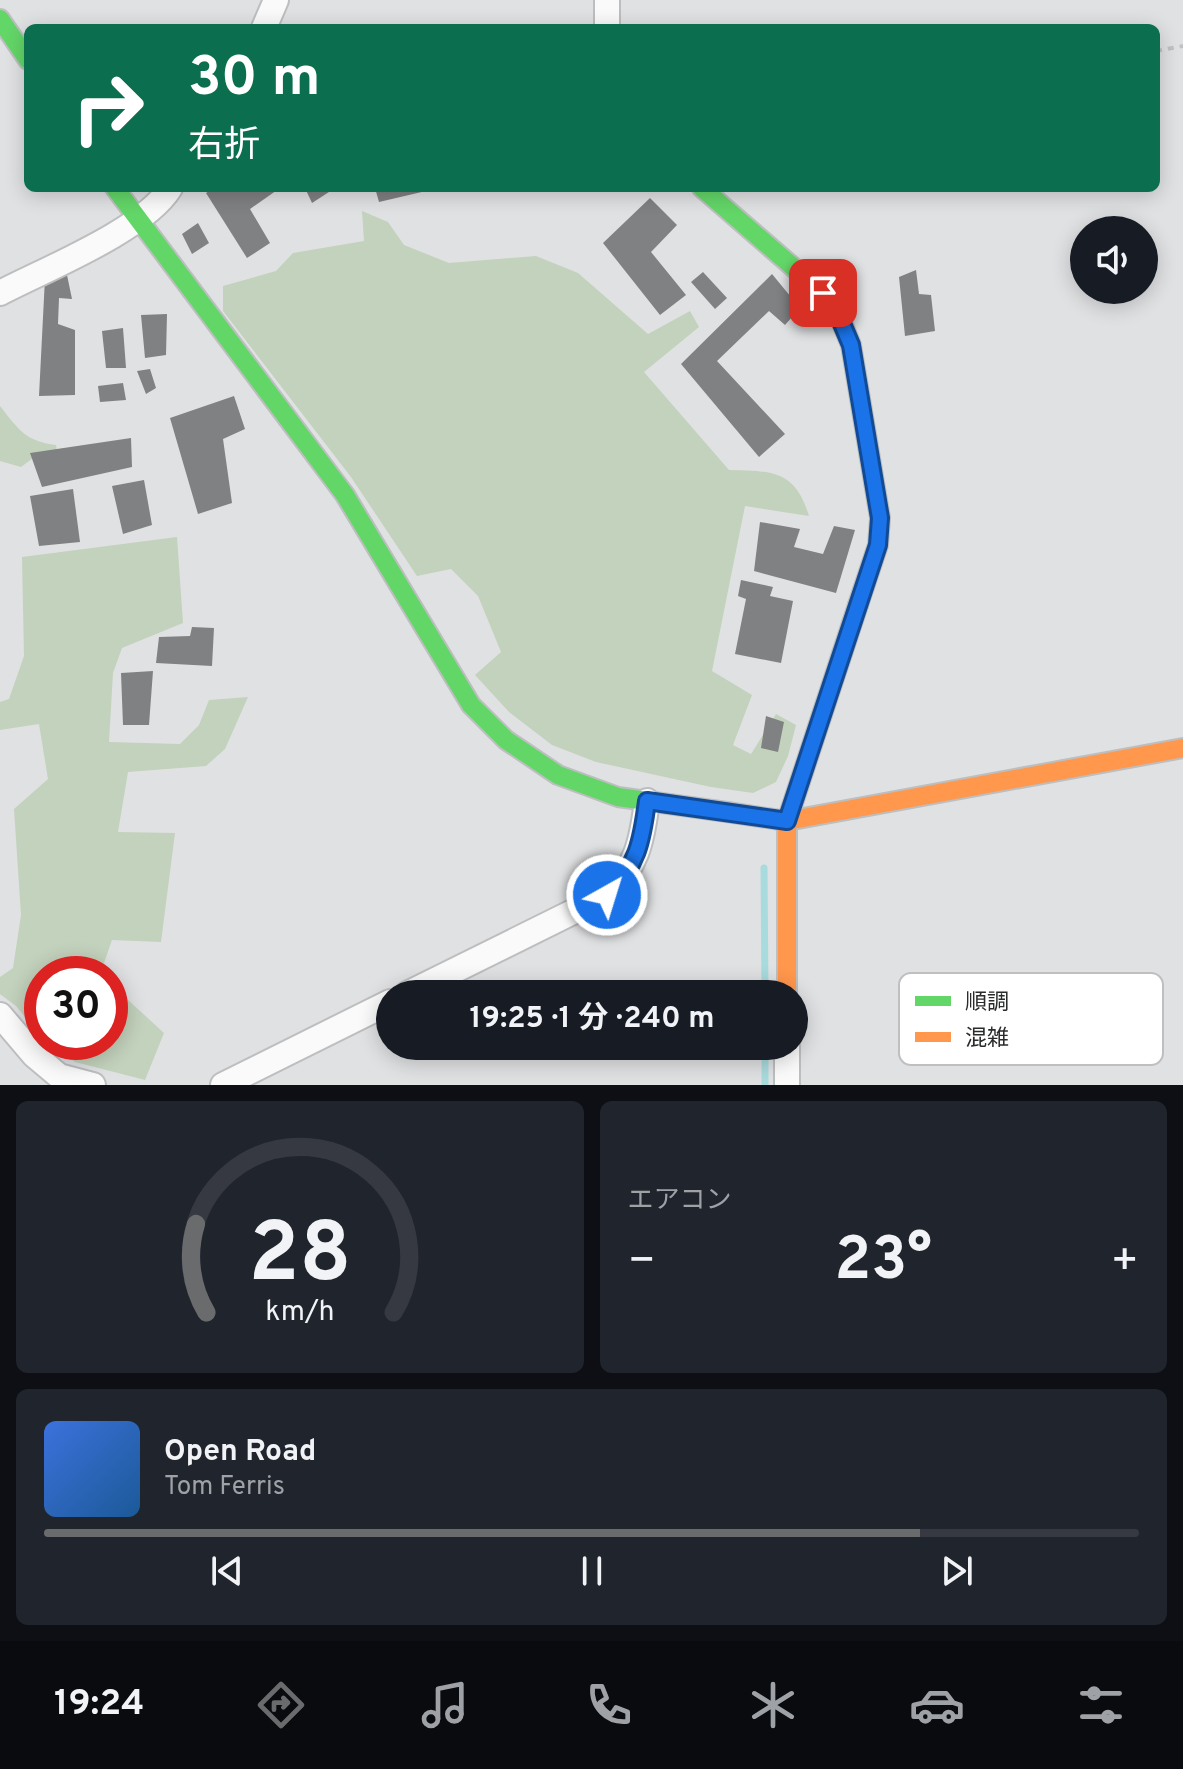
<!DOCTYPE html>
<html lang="ja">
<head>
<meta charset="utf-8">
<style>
  body { margin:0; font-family:Overpass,"Noto Sans JP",sans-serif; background:#20242c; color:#f1f3f6; height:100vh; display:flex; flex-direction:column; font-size:30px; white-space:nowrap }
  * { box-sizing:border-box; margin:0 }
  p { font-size:26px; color:#9ea1a6 }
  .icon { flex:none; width:44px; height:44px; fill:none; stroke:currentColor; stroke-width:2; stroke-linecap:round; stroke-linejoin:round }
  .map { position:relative; height:1085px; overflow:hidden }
  .panel { display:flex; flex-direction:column; gap:16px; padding:16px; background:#0d0f14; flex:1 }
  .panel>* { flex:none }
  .guide { position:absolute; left:24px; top:24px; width:1136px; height:168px; border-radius:12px; box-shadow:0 4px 20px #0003; background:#0b6e4f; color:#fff; overflow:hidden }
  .fabs { position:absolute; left:1070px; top:216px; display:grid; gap:16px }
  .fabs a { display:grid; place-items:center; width:88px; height:88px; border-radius:50%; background:#171b24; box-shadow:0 4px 20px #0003; font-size:40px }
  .speed { position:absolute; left:24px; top:956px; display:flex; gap:16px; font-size:40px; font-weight:700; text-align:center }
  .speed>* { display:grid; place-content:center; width:104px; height:104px; border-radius:50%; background:#171b24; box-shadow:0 4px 20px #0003; line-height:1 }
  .speed .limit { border:12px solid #d22; background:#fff; color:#111 }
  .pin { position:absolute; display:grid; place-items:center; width:68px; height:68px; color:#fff; margin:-34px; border-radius:16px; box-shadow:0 4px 12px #0006 }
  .me { position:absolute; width:88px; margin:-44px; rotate:39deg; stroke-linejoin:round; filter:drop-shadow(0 0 6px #0008) }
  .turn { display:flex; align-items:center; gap:28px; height:168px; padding:0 32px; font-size:36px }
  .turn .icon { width:104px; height:104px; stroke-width:2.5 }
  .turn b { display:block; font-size:56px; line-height:68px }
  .big { font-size:60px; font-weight:700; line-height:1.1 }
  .panel .widget { flex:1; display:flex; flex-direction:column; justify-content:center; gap:12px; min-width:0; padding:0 28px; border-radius:12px; background:#20242c }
  .panel .dial { align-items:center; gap:0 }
  .dial svg { height:208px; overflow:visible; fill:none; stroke:#363941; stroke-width:7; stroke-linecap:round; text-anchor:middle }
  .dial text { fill:#f1f3f6; stroke:none }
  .song { display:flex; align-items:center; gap:24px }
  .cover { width:96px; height:96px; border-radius:12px; background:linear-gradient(135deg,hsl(220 70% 55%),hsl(210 70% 35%)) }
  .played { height:8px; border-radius:4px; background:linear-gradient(90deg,#6a6b6c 80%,#363941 80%) }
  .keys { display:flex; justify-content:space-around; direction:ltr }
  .heat { display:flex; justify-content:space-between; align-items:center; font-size:44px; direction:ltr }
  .panel .tiles { flex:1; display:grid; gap:16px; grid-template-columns:1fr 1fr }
  .widget:last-child { grid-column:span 2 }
  .trip { position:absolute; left:376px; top:980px; width:432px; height:80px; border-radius:40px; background:#171b24; box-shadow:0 4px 20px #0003; font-weight:700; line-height:80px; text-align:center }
  .tabs { display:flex; height:128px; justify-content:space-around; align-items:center; background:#090b0e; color:#9ea1a6 }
  .tabs .icon { width:56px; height:56px }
  .tabs .current { color:#6a6b6c }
  .tabs b { font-size:36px; color:#f1f3f6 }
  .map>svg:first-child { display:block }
</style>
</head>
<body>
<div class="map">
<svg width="1183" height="1085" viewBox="0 0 1183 1085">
  <rect width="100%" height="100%" fill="#e0e1e3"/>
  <!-- green -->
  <path fill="#c3d2bc" d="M362,211L388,222L404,245L449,263L536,256L578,273L648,334L690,311L699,327L644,372L729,470C772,471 795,470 809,516L745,506L712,671L752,695L733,745L751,754L776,714L796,725L788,756L776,782L753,793L711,787L596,762L552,745L509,712L475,675L501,652L478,596L451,569L417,576L351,477L223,311V286L276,271L293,253L364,241Z
    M0,406C19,430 25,441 56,445L57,451L33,458L21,467L0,461Z
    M177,537L183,623L122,648L113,673L109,742L180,744L199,725L209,700L248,697L225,749L206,766L128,772L118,832L175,833L161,942L112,940L104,963L109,974H42V1037L16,1006L0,994V977L13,968L21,915L14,809L48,779L39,724L0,730V702L9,699L24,656L22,557Z
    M110,978L114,987L164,1033L145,1080L75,1062L47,1042H110Z"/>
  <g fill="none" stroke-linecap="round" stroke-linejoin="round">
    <!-- stream -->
    <path stroke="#a8dbdd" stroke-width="7" d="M764,868L765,994
      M765,1046V1085"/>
  </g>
  <!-- building -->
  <path fill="#808183" d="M214,188H280L250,209L270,243L247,258L206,193Z
    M305,188H327L329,192L312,203Z
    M375,188H426V191L379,202Z
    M650,198L677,225L651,252L686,295L660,315L603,243Z
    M198,223L209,243L192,254L182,234Z
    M916,270L919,294L931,295L935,331L905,336L899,277Z
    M703,272L727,298L715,309L691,282Z
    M772,274L800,308L785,325L769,311L717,361L785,434L759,457L681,364Z
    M67,275L72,299L59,298L58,324L75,330V395L39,396L45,278Z
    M167,314L166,355L145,358L141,315Z
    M123,328L126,368H106L102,331Z
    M150,369L156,388L146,394L137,371Z
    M123,383L126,400L100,402L98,386Z
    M234,396L245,429L223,439L232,503L198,514L170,418Z
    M131,438L132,467L42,487L30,453Z
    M144,480L152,525L123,534L112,486Z
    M73,489L80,542L39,546L30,496Z
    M760,522L800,529L794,547L823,554L834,526L855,530L836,593L754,571Z
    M741,580L773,587L770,596L793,601L781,663L735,654L746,599L738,596Z
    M192,627L214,628L212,666L156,663L159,637L190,636Z
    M153,671L149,725H123L121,673Z
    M766,716L784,722L778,752L761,748Z"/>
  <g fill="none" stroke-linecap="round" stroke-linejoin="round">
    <defs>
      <path id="street" d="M264,28L276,0
        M607,28V0
        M0,293C46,269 144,230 170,188
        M407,994L607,895C637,867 642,841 647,801
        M0,1015L34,1055L59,1076L93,1085
        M223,1085L390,1002
        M787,1085V1046"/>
      <path id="fast" d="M0,19L28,60
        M115,188L345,495L471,705L506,740L558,775L618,797L727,812
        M702,188L823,293L840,318L851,345L880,518L878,545L858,605"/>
      <path id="slow" d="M727,812L787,821L1183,748
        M787,994V821L858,605"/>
    </defs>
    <!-- street casing -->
    <use href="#street" stroke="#bdbebf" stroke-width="28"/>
    <!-- fast casing -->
    <use href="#fast" stroke="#bdbebf" stroke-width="22"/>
    <!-- slow casing -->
    <use href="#slow" stroke="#bdbebf" stroke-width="22"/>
    <!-- path -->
    <path stroke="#c1c1c2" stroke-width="4" stroke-dasharray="6 6" stroke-linecap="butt" d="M1156,51L1183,46"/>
    <!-- street -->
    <use href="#street" stroke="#fafafb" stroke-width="24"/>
    <!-- fast -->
    <use href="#fast" stroke="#63d668" stroke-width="18"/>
    <!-- slow -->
    <use href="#slow" stroke="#ff974d" stroke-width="18"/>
  </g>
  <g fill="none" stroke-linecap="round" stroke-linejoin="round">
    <defs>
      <path id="route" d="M607,895C637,867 642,841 647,801L787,821L878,545L880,518L851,345L835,307L823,293"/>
    </defs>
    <!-- route casing -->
    <use href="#route" stroke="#114b97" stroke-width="20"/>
    <!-- route -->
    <use href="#route" stroke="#1a73e8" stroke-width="14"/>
  </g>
  <!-- legend -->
  <rect x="899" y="973" width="264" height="92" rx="12" fill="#fff" stroke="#bfbfc0" stroke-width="2"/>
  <rect x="915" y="996" width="36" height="10" fill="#63d668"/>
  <rect x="915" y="1032" width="36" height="10" fill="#ff974d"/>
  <g font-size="22" fill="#2a2b2c">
    <text x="965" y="1009">順調</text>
    <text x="965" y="1045">混雑</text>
  </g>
</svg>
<div class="fabs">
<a><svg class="icon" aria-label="sound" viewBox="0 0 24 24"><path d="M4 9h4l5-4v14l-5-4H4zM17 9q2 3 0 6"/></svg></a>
</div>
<div class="speed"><div class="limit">30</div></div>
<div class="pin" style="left:823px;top:293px;background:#d93025"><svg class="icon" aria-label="arrive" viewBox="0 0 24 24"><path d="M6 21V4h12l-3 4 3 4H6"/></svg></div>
<svg class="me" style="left:607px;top:895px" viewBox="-20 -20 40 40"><circle r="17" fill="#1a73e8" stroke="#fff" stroke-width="3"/><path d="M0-11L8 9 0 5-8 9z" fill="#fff"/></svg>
<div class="trip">19:25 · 1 分 · 240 m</div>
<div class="guide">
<div class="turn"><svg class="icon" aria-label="right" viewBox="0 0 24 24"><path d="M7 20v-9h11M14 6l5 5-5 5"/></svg><div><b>30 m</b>右折</div></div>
</div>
</div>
<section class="panel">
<div class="tiles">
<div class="widget dial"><svg viewBox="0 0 100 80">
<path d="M14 69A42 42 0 1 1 86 69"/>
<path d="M14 69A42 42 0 0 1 10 35" stroke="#6a6b6c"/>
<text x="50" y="56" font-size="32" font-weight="700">28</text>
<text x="50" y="72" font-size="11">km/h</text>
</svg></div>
<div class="widget"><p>エアコン</p>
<div class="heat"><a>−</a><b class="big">23°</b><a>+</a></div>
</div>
<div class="widget">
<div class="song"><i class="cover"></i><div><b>Open Road</b><p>Tom Ferris</p></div></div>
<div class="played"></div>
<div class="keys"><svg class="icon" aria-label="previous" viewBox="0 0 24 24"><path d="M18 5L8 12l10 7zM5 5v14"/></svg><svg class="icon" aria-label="pause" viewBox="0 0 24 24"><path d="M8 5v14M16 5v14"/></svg><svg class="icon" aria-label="next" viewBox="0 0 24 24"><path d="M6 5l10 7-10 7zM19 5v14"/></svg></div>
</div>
</div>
</section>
<nav class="tabs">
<b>19:24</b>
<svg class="icon current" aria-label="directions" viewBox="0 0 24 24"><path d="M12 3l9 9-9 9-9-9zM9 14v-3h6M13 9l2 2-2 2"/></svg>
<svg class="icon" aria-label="music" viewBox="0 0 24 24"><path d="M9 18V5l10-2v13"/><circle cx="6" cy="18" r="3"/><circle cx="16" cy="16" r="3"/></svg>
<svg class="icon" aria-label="phone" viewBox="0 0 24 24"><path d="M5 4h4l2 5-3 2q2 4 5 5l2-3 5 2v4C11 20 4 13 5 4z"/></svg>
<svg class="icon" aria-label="climate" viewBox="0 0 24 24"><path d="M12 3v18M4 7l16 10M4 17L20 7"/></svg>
<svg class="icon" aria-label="car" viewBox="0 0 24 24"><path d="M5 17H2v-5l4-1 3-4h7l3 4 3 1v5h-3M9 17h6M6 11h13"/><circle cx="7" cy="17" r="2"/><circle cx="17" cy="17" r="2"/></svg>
<svg class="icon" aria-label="filters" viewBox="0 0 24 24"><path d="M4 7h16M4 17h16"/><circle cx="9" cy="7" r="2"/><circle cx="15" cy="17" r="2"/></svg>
</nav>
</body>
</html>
